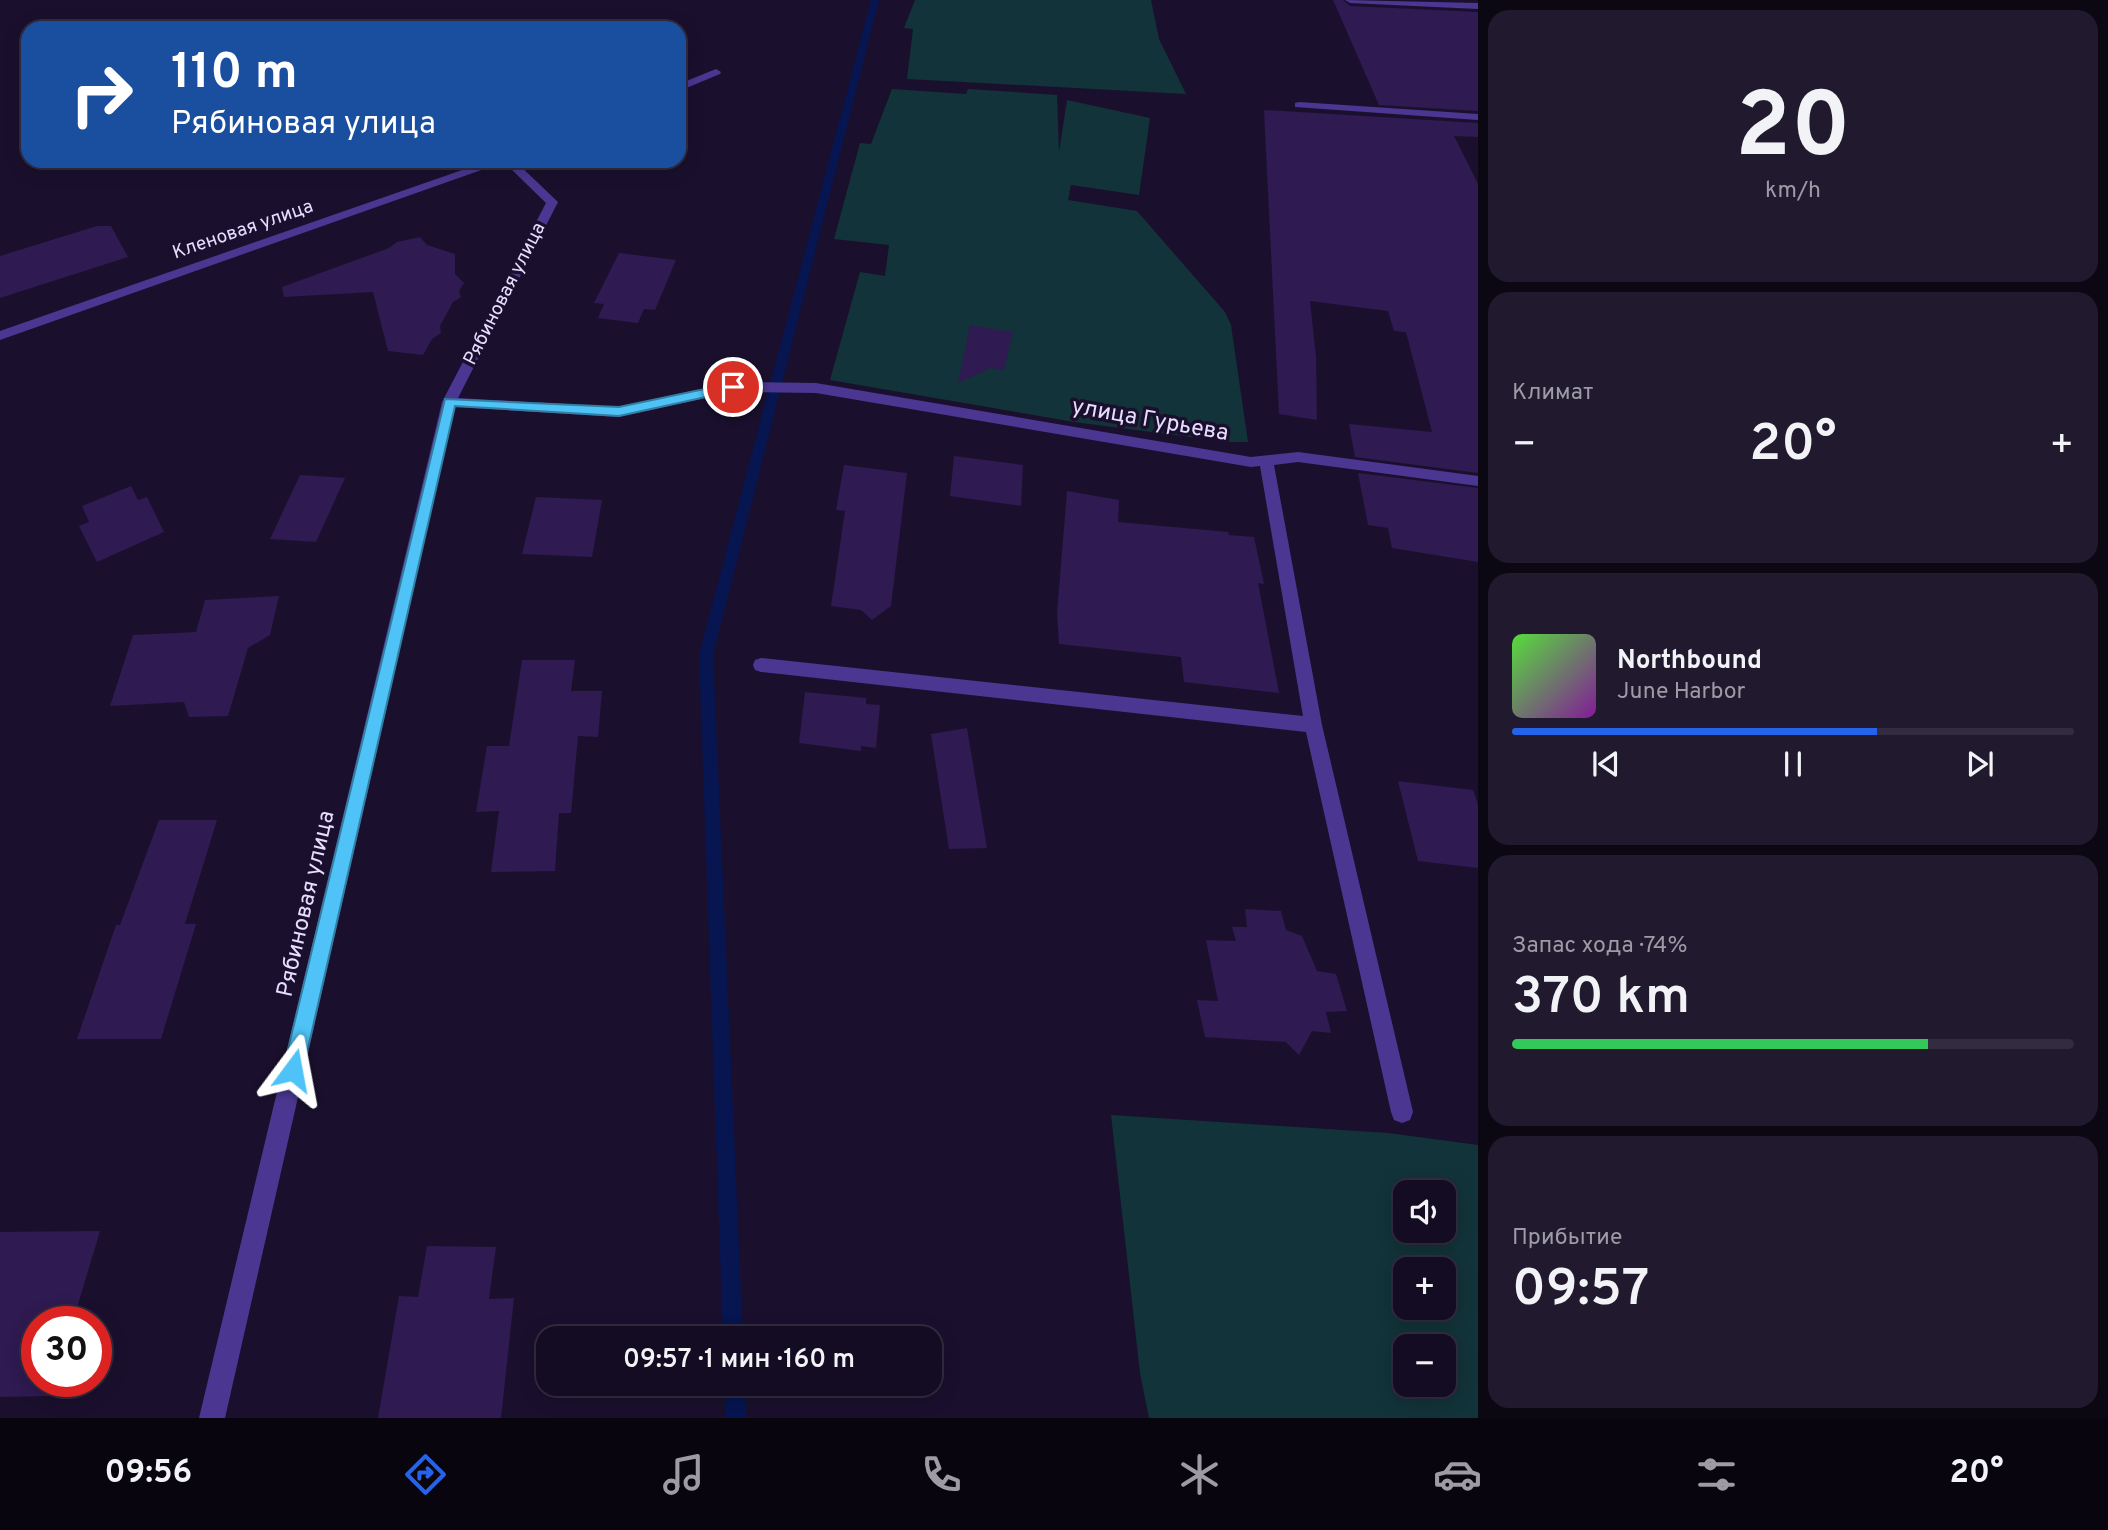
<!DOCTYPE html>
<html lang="ru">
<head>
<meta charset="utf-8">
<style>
  body { margin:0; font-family:Overpass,sans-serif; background:#211a2f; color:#f1f3f6; height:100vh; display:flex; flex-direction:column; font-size:26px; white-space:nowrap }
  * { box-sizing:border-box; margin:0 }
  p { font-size:23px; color:#9d9ba5 }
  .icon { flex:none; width:38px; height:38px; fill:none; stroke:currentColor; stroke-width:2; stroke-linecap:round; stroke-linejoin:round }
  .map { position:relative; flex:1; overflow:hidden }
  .drawer { display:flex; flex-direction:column; gap:10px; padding:10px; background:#0b0713; width:630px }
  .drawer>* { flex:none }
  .banner { position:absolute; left:21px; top:21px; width:665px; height:147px; border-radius:21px; box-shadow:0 4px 18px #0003,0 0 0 2px #332c40; background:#1a4fa0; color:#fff; overflow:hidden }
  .tools { position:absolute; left:1393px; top:1180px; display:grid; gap:14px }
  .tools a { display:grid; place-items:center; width:63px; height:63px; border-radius:14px; background:#140c22; box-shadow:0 4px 18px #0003,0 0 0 2px #332c40; font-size:35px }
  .speed { position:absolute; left:21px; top:1306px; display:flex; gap:14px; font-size:35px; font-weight:700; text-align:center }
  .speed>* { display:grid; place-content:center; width:91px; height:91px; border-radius:50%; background:#140c22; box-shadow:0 4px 18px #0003,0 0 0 2px #332c40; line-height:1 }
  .speed .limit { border:10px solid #d22; background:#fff; color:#111 }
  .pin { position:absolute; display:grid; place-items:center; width:60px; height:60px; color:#fff; margin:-30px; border:4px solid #fff; border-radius:50%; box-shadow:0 2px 7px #0007 }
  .me { position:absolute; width:77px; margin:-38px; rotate:13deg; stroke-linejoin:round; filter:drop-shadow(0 0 5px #0008) }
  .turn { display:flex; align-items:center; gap:24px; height:147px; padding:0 35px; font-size:32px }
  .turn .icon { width:91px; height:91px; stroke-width:2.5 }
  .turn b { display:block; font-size:49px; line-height:60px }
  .big { font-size:52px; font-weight:600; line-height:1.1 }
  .drawer .widget { flex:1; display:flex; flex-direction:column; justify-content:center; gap:10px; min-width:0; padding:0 24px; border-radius:21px; background:#211a2f }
  .drawer .dial { align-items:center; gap:0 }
  .dial b { font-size:91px; line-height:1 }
  .song { display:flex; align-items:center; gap:21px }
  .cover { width:84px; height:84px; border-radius:10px; background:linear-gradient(135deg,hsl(110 70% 55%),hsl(290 70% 35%)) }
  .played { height:7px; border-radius:4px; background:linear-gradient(90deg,#2563eb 65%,#332c40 65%) }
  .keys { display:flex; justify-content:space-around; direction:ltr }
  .heat { display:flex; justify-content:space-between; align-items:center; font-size:38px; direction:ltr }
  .charge { height:10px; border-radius:5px; background:linear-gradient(90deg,#34c759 74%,#332c40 0) }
  .trip { position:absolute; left:536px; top:1326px; width:406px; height:70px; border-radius:21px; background:#140c22; box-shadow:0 4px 18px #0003,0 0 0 2px #332c40; font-weight:600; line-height:70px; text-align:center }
  .tab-bar { display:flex; height:112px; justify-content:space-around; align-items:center; background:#08050e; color:#9d9ba5 }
  .tab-bar .icon { width:49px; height:49px }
  .tab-bar .selected { color:#2563eb }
  .tab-bar b { font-size:32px; color:#f1f3f6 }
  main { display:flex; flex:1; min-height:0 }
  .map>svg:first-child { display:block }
</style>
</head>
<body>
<main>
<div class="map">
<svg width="1478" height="1418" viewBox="0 0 1478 1418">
  <rect width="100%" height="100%" fill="#1a102e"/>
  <!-- green -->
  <path fill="#123339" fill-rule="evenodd" d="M915,0H1151L1159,39L1186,94L907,79L913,29L904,28Z
    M892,89L966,94L968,89L1057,95L1059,152L1067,100L1150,118L1139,195L1071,185L1068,200L1137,211L1225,312L1231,325L1248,442H1229L1074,422L830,380L860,272L885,276L889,245L834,239L860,143L871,144Z
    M1111,1115L1388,1133L1478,1145V1418H1149L1140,1373ZM1405,1192H1444V1230H1405ZM1405,1269H1444V1307H1405ZM1405,1346H1444V1384H1405Z"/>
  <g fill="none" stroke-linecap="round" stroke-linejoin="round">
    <!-- stream -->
    <path fill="#071550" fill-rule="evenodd" d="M871,0H879L713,655L743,1339H723L699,655Z
      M725,1384H745L746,1418H726Z"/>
  </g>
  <!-- building -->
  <path fill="#2f1a51" d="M1333,0H1343L1350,6L1478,12V111L1379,105Z
    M1264,110L1478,123V137L1454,136L1478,184V473L1355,457L1349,424L1432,432L1406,332L1394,331L1388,311L1310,301L1316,357L1317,420L1279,414Z
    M97,226H111L128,257L0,298V256Z
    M420,237L427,245L455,254V274L464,283L459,291L461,297L453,302L440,326L441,333L432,339L423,355L388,351L373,292L284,297L282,287L389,248L397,242Z
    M619,253L676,260L655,310L644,309L638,323L598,318L604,304L594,303Z
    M970,325L1013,332L1004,370L991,368L958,383Z
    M954,456L1023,465L1021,506L950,496Z
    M844,465L907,473L891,606L872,620L861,610L831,606L845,511L836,510Z
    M1358,473L1478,488V562L1392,548L1388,528L1368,525Z
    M300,475L345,478L316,542L270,539Z
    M131,486L138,500L147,497L164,532L97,562L79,526L89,522L82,506Z
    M1067,491L1119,500L1118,522L1228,532L1229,535L1254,537L1264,584L1258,583L1279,693L1184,682L1181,657L1059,644L1057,613Z
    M536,497L602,500L592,557L522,554Z
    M279,596L270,635L248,648L228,716L189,717L184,702L110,706L133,635L196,632L205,600Z
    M522,660H575L571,691H602L598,737L578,736L571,813H559L555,871L491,872L499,811L476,812L487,746H509Z
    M805,692L866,698V704L880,705L876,748L861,746V751L799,743Z
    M967,728L987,848L949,849L931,734Z
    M1398,781L1473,790L1478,805V868L1418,861Z
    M159,820H217L185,924H196L161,1039H77L116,925H120Z
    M1245,909L1281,911L1286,930L1302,936L1317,971L1336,974L1347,1011L1326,1012L1331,1033L1312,1031L1299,1055L1286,1042L1205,1037L1197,1000L1218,1001L1206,940L1236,941L1232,927H1247Z
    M100,1231L73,1321H37V1381H55L50,1396L0,1397V1232Z
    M427,1246L496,1247L489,1299L514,1298L501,1418H378L399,1296L418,1297Z"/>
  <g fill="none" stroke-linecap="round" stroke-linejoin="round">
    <!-- minor -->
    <path fill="#4b3791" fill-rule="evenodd" d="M1345,0L1478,3V9L1350,3Z
      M716,69L721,72L720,74L679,91V84Z
      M1299,102L1478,114V120L1295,107V103Z
      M488,161H515L558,202L458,398L619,407L733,382L816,383L1251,457L1298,452L1478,476V486L1298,462L1274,465L1322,725L1413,1112L1410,1120L1402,1123L1394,1120L1391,1112L1306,732L761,672L755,670L753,665L755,660L761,658L1303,716L1260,466L1251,467L816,393L733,392L619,417L455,407L225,1418H199L442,402L546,203L504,162L0,340V331Z"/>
  </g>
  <!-- route -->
  <path fill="#4fc3f7" stroke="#337fa1" stroke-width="2" d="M733,383L739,387L738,390L619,416L455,406L303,1070L300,1077L293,1080L286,1077L283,1070L445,399L619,407Z"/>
  <g text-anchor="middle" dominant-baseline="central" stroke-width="7" stroke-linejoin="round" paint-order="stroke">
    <!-- far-street labels -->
    <g font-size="19" fill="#e7ddff" stroke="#1a102e">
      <text transform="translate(243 230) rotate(-19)">Кленовая улица</text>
      <text transform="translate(505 294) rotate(-63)">Рябиновая улица</text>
    </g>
    <!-- street labels -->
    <g font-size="23" fill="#e7ddff" stroke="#1a102e">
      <text transform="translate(1150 421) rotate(10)">улица Гурьева</text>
      <text transform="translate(307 904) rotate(-77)">Рябиновая улица</text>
    </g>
  </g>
</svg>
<div class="tools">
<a><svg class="icon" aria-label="sound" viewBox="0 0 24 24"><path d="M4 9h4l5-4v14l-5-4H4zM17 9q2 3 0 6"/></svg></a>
<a>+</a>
<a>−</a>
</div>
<div class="speed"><div class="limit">30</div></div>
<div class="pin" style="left:733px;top:387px;background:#d93025"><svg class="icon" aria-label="arrive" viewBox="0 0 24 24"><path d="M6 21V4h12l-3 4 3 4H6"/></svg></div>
<svg class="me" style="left:293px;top:1070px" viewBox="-20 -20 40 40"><path d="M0-17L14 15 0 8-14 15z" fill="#4fc3f7" stroke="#fff" stroke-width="4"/></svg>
<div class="trip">09:57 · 1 мин · 160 m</div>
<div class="banner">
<div class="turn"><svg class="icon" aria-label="right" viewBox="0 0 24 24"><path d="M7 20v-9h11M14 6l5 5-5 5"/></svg><div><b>110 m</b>Рябиновая улица</div></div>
</div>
</div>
<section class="drawer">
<div class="widget dial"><b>20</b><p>km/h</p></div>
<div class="widget"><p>Климат</p>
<div class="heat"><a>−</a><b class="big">20°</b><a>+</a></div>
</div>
<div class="widget">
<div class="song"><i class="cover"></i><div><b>Northbound</b><p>June Harbor</p></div></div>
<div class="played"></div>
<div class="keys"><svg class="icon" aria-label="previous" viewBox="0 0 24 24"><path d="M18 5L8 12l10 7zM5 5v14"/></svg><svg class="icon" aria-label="pause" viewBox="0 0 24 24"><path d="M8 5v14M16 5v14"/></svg><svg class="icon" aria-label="next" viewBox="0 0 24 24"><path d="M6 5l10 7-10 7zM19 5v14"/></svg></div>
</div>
<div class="widget"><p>Запас хода · 74%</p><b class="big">370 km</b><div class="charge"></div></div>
<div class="widget"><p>Прибытие</p><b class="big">09:57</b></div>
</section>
</main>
<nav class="tab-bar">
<b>09:56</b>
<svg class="icon selected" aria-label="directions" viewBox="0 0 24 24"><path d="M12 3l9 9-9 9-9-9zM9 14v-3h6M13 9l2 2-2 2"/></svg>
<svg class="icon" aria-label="music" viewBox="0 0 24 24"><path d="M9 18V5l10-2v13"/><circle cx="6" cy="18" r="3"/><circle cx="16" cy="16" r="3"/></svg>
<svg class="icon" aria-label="phone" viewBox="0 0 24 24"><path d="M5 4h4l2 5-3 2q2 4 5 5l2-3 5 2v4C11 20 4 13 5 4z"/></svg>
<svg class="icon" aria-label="climate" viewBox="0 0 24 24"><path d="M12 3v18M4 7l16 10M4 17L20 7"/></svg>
<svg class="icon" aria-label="car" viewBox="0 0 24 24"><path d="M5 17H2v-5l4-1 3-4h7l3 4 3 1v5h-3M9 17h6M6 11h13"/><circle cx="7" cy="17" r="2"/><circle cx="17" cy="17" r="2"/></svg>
<svg class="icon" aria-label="filters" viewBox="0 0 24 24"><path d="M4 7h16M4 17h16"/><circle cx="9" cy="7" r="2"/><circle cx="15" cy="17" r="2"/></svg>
<b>20°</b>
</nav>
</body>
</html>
